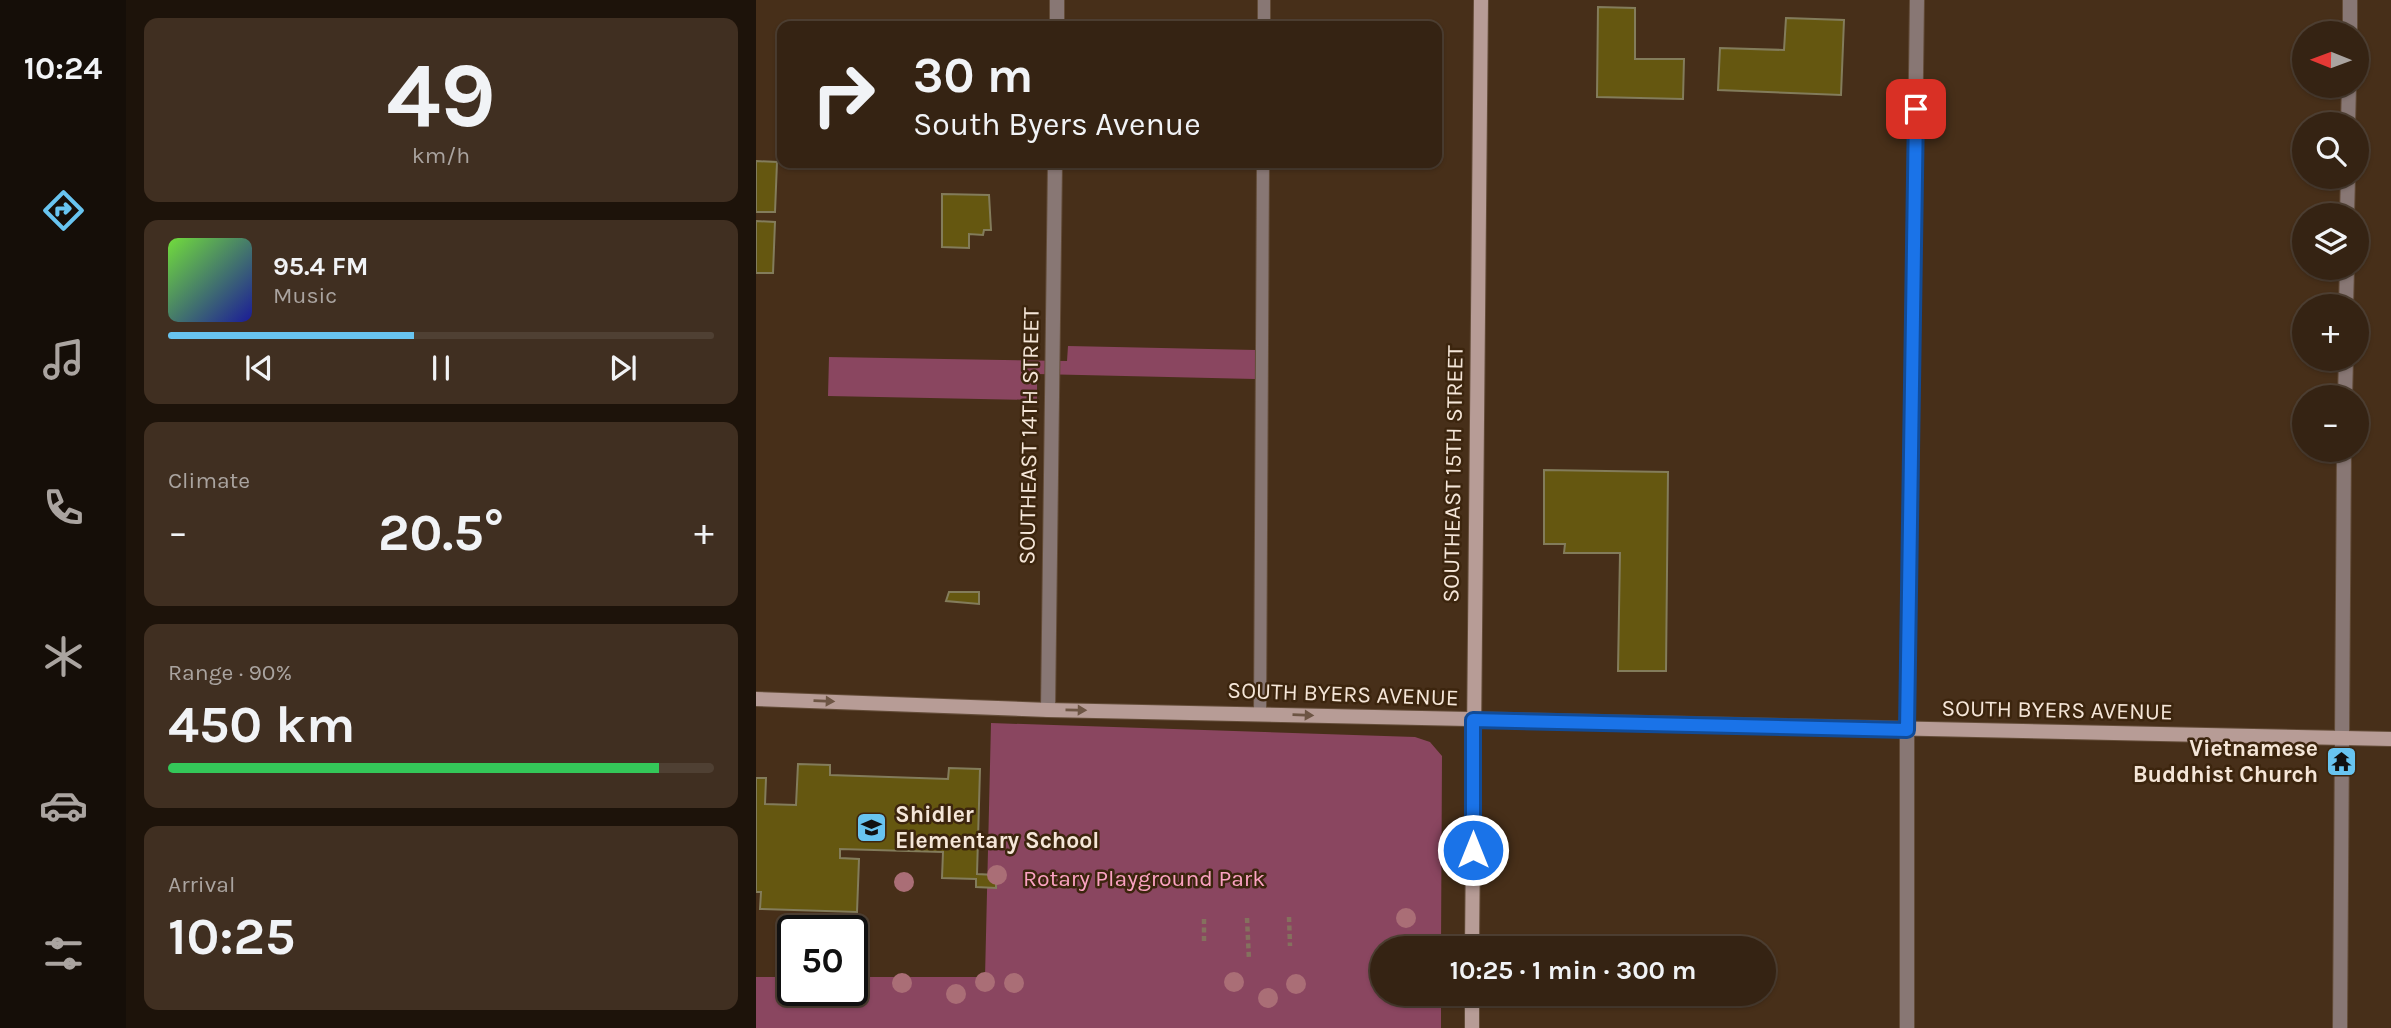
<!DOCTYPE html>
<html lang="en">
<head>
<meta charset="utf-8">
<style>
  body { margin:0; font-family:Karla,sans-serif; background:#402f21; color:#f1f3f6; height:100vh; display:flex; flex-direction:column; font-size:26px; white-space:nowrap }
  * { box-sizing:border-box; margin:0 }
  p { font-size:23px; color:#aaa4a0 }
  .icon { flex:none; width:38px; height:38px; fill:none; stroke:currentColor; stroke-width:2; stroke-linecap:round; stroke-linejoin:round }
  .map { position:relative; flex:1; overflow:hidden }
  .drawer { display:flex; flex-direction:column; gap:18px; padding:18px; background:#1d130a; width:630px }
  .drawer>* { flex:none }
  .hud { position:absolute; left:21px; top:21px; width:665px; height:147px; border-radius:14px; box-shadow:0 2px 5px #0004,0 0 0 2px #4f4033; background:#352313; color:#f1f3f6; overflow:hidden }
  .needle { width:46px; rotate:271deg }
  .buttons { position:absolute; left:1536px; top:21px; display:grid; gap:14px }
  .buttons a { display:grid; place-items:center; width:77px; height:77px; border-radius:50%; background:#352313; box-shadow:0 2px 5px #0004,0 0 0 2px #4f4033; font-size:35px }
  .speed { position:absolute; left:21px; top:915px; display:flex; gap:14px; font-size:35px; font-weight:700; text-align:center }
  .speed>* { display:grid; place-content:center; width:91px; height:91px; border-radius:50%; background:#352313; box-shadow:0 2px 5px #0004,0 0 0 2px #4f4033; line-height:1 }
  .speed .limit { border:4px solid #111; border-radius:10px; background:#fff; color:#111 }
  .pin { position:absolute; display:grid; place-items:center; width:60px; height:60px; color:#fff; margin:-30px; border-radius:14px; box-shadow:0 4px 10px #0006 }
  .me { position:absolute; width:77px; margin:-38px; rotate:0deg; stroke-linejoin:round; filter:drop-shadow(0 0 5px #0008) }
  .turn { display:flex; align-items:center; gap:24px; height:147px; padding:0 21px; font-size:32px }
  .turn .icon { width:91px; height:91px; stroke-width:2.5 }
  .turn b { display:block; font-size:49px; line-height:60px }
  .big { font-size:52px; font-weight:700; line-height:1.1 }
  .drawer .widget { flex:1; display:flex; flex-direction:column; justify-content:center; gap:10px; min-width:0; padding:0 24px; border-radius:14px; background:#402f21 }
  .drawer .dial { align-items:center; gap:0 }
  .dial b { font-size:91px; line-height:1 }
  .song { display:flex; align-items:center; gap:21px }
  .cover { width:84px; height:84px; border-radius:10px; background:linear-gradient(135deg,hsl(100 70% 55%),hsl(240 70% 35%)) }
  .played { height:7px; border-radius:4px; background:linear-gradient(90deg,#68c4f0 45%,#4f4033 45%) }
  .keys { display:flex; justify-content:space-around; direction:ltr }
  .heat { display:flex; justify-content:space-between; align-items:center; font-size:38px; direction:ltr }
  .charge { height:10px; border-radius:5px; background:linear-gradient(90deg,#34c759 90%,#4f4033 0) }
  .trip { position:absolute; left:614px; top:936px; width:406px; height:70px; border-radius:35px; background:#352313; box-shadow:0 2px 5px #0004,0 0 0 2px #4f4033; font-weight:700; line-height:70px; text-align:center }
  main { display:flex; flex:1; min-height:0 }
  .tab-bar { display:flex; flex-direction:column; width:126px; justify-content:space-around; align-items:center; background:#150e08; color:#aaa4a0 }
  .tab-bar .icon { width:49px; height:49px }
  .tab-bar .current { color:#68c4f0 }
  .tab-bar b { font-size:32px; color:#f1f3f6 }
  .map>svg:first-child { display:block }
</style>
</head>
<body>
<main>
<nav class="tab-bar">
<b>10:24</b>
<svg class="icon current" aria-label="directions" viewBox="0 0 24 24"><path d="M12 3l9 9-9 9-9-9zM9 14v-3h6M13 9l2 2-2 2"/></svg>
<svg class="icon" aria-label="music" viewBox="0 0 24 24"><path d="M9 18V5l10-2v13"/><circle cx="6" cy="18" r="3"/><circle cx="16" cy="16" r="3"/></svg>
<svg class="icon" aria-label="phone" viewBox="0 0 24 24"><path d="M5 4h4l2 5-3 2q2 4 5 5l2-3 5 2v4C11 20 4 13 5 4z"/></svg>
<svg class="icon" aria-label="climate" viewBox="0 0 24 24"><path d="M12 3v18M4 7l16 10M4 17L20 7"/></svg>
<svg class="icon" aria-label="car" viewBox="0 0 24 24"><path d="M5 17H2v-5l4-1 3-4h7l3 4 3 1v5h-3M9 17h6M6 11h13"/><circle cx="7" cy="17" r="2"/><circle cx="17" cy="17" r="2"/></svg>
<svg class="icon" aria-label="filters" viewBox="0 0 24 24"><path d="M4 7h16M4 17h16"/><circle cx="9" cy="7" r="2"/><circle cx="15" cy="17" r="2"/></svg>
</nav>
<section class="drawer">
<div class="widget dial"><b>49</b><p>km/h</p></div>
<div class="widget">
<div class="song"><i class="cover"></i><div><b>95.4 FM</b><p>Music</p></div></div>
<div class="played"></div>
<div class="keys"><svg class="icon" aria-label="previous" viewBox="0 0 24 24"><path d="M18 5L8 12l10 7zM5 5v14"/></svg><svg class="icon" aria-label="pause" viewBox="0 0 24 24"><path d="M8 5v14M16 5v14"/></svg><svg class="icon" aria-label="next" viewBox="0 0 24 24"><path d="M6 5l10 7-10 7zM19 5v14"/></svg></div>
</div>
<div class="widget"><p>Climate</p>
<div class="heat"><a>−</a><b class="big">20.5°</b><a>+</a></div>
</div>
<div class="widget"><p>Range · 90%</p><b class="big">450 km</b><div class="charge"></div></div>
<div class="widget"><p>Arrival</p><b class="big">10:25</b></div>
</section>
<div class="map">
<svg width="1635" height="1028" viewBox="0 0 1635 1028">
  <rect width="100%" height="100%" fill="#472f19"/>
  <!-- green -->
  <path fill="#8a4660" d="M312,346L500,350L499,379L281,374V400L72,396L73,357L311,361Z
    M235,723L659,737L674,742L686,756L685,948H626V994H685V1028H0V977H37V990H96V977H229Z"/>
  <!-- building -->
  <path fill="#655710" stroke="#837c5b" stroke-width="2" d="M842,7L879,8V59H928L927,99L841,97Z
    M1030,18L1088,20L1085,95L962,90L964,48L1028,50Z
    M0,161L21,162L19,212H0Z
    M186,194L233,195L235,230H228L227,235L213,234V248L186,247Z
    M0,221L19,222L17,273H0Z
    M788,470L912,472L910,671H862L864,553H808L809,544H788Z
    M193,592H223V604L190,601Z
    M42,764L74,765V775L192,779L193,768L224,769L221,874L240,875V888L220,887V879L186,878L187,852L84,849V858L103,859L101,912L4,909L5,892H0V778H10L9,804L40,805Z"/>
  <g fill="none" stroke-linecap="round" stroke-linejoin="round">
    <defs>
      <path id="lane" d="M508,26V0
        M504,714L507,163"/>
      <path id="street" d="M301,26V0
        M1594,33V0
        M1592,124L1593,86
        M1591,215L1592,177
        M1590,306L1591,268
        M1589,397L1590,359
        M292,710L299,163
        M1151,1028V730L1161,0
        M1584,1028L1588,450"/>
      <path id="secondary" d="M0,699L292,710L1635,739
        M716,948L725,0
        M716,1028V994"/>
    </defs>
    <!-- lane casing -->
    <use href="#lane" stroke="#634c38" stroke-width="14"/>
    <!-- street casing -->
    <use href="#street" stroke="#634c38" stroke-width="16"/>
    <!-- secondary casing -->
    <use href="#secondary" stroke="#634c38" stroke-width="16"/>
    <!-- path -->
    <path stroke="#85715e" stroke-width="4.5" stroke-dasharray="5 3.5" stroke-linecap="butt" d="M533,917L534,946
      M491,918L493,960
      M448,919V942"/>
    <!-- lane -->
    <use href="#lane" stroke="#887774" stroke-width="12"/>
    <!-- street -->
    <use href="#street" stroke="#887774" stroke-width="14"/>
    <!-- secondary -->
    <use href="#secondary" stroke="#b79c96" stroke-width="14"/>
  </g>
  <!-- trees -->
  <g fill="#aa6e76">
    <circle cx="241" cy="875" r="10"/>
    <circle cx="148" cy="882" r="10"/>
    <circle cx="650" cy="918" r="10"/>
    <circle cx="229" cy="982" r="10"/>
    <circle cx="478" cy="982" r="10"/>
    <circle cx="146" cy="983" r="10"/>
    <circle cx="258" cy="983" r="10"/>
    <circle cx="540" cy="984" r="10"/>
    <circle cx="200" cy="994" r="10"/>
    <circle cx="512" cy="998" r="10"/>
  </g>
  <!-- one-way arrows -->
  <defs><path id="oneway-solid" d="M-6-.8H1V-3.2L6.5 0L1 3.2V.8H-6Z" transform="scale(1.75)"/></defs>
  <g fill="#6d5544">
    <use href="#oneway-solid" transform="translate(68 701) rotate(2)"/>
    <use href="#oneway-solid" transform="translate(320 710) rotate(1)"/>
    <use href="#oneway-solid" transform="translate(547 715) rotate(2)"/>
  </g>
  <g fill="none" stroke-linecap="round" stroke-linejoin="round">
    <defs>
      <path id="route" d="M717,850V720L1151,730L1160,109"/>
    </defs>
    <!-- route casing -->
    <use href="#route" stroke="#114b97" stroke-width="18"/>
    <!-- route -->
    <use href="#route" stroke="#1a73e8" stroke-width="12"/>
  </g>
  <!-- icons -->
  <defs>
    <symbol id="temple-square" viewBox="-11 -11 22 22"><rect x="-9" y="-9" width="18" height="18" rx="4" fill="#68c4f0" stroke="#3c250e"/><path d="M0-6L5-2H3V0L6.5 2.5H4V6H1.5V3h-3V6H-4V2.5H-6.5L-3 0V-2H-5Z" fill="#111"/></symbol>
    <symbol id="school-square" viewBox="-11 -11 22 22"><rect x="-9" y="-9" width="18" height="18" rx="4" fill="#68c4f0" stroke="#3c250e"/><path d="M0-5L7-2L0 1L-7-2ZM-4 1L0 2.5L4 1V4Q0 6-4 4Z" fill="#111"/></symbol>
  </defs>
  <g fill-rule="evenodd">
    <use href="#temple-square" x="1568" y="744" width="35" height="35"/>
    <use href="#school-square" x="98" y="810" width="35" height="35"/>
  </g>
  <g text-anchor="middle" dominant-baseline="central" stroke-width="5" stroke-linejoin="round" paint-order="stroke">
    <!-- street labels -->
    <g font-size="23" fill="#f5e6d8" stroke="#3c250e">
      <text transform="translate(273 436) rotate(-89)">SOUTHEAST 14TH STREET</text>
      <text transform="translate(697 474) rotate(-89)">SOUTHEAST 15TH STREET</text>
      <text transform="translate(587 694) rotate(2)">SOUTH BYERS AVENUE</text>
      <text transform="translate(1301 710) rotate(1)">SOUTH BYERS AVENUE</text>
    </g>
    <!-- poi labels -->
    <g font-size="23" font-weight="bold" fill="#f5e6d8" stroke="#3c250e" text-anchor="end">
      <text x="1562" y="748">Vietnamese<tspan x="1562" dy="26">Buddhist Church</tspan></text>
      <text x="139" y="814" text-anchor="start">Shidler<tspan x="139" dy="26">Elementary School</tspan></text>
    </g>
    <!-- park labels -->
    <g font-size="23" fill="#fba2c2" stroke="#3c250e">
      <text x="388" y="878">Rotary Playground Park</text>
    </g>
  </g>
</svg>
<div class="buttons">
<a><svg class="needle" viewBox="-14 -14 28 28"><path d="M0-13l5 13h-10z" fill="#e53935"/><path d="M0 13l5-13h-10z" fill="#aaa4a0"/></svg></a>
<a><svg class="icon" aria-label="search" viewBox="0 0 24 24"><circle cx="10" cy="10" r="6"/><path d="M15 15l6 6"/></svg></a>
<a><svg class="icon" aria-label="layers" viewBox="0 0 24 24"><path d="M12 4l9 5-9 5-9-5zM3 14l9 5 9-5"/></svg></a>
<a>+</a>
<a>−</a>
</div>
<div class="speed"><div class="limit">50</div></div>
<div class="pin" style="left:1160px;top:109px;background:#d93025"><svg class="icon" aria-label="arrive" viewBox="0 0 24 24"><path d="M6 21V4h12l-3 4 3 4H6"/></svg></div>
<svg class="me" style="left:717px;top:850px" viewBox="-20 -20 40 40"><circle r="17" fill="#1a73e8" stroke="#fff" stroke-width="3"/><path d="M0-11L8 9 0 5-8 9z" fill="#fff"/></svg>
<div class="trip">10:25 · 1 min · 300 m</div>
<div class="hud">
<div class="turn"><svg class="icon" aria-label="right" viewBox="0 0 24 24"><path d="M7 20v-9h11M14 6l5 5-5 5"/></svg><div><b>30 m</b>South Byers Avenue</div></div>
</div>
</div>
</main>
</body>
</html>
